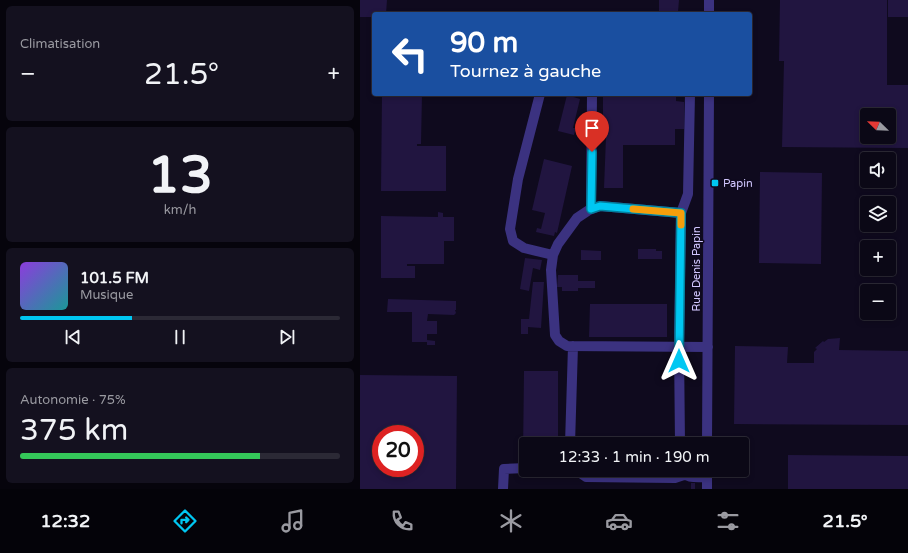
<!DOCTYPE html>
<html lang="fr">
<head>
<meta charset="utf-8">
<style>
  body { margin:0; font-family:"Varela Round",sans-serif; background:#14111f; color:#f1f3f6; height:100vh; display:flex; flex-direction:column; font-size:15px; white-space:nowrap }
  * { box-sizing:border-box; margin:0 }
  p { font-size:13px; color:#9a9aa1 }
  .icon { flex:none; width:22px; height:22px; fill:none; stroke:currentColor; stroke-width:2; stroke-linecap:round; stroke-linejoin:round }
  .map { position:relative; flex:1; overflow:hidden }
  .drawer { display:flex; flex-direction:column; gap:6px; padding:6px; background:#06040c; width:360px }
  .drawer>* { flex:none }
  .hud { position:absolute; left:12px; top:12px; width:380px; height:84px; border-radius:4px; box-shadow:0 2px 6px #0003,0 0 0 1px #2b2935; background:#1a4fa0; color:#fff; overflow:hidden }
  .needle { width:26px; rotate:293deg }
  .tools { position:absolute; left:500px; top:108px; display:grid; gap:8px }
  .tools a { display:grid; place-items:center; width:36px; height:36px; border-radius:4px; background:#0b0816; box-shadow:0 2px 6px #0003,0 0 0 1px #2b2935; font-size:20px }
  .speed { position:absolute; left:12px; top:425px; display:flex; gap:8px; font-size:20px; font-weight:700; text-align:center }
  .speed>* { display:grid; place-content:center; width:52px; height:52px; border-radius:50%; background:#0b0816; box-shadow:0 2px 6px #0003,0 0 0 1px #2b2935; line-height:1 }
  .speed .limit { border:6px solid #d22; background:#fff; color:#111 }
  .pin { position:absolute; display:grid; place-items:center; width:34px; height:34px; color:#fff; margin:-41px -17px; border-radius:50% 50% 50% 0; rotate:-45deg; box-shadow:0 0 4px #0007 }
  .pin .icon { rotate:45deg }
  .me { position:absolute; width:44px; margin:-22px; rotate:0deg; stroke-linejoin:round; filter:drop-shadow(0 0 3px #0008) }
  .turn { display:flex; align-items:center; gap:14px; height:84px; padding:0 12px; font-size:18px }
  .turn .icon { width:52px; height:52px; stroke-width:2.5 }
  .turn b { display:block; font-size:28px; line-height:34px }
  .big { font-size:30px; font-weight:600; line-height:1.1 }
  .drawer .card { flex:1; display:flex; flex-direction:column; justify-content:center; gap:6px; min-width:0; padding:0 14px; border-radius:6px; background:#14111f }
  .drawer .dial { align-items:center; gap:0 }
  .dial b { font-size:52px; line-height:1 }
  .song { display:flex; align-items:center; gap:12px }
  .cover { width:48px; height:48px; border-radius:6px; background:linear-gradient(135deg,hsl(270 70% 55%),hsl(180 70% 35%)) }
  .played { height:4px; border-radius:2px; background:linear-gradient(90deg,#00c7f2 35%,#2b2935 35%) }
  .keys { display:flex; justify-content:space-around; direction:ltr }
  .heat { display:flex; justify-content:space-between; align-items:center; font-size:22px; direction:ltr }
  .charge { height:6px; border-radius:3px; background:linear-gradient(90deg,#34c759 75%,#2b2935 0) }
  .trip { position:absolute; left:159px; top:437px; width:230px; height:40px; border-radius:4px; background:#0b0816; box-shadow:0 2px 6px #0003,0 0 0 1px #2b2935; font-weight:600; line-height:40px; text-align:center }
  .tab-bar { display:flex; height:64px; justify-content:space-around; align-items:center; background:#040309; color:#9a9aa1 }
  .tab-bar .icon { width:28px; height:28px }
  .tab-bar .on { color:#00c7f2 }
  .tab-bar b { font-size:18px; color:#f1f3f6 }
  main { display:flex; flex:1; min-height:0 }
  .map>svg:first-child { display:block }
</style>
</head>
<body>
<main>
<section class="drawer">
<div class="card"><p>Climatisation</p>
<div class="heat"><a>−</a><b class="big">21.5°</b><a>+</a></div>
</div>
<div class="card dial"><b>13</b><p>km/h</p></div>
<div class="card">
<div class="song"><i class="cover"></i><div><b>101.5 FM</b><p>Musique</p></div></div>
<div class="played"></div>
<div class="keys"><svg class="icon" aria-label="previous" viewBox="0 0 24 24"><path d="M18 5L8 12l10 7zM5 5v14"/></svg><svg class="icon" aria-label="pause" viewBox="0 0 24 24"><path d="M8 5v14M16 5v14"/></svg><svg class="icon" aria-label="next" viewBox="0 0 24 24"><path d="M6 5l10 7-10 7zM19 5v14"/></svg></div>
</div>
<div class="card"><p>Autonomie · 75%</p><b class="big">375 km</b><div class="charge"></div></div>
</section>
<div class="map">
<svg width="548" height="489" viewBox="0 0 548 489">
  <rect width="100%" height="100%" fill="#0f0a1e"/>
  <!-- building -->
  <path fill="#211540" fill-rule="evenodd" d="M0,0H27L26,14H14V17H0Z
    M299,0H319L318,12H307V14H299Z
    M420,0H527V85H548V148L422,147L424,61H419ZM507,115H529V137H507Z
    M528,0H548V17H528Z
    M22,94H62L61,144H57V146H86V191H21Z
    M243,94H316V101L324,102V129H315V145H263V188H244L246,137H243Z
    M207,95L220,99L213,128H216L214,135L198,131Z
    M184,159L212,166L197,233L195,232L194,236L176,232L177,228L181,229L185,213L172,210Z
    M400,172L462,173L461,264L399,263Z
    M78,212L83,213V217H94V241H84V264H47V266H55V278H21V216L78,217Z
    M278,249H296V251H302V259H278Z
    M221,250L241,251V260H221Z
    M165,258L182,260L180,270L173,268L169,291L160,289Z
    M198,275H218V281H235V288H218V291H202V287H197Z
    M173,282H184L181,328L168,327V334H161V319H169Z
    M28,299L96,301V310H95L96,313L94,315L68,314L67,321H77V334H67V340L75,341V345H67V342H52V312H27Z
    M230,304H307V337H229Z
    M480,338L479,350L548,351V425L374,424L375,346L428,347L427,363H454V352L457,349L455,348L463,341L464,342L468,339Z
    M164,371H198V444H166V455H163Z
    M0,375L97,376L96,489H0ZM21,434H55V468H21Z
    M428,455L548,456V489H428Z
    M331,483H335V489H331Z"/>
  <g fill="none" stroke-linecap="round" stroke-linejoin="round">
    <!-- minor -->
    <path stroke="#3b3280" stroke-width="10" d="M349,14V0
      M180,94L158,179L150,229L153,241L164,248L193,255
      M231,209L232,94
      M321,213L328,194L330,94
      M210,444L213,346
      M320,444L319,347L321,213L240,206L229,210L217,218L198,244L193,255L191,270L195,335L199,341L207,346L348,347
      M347,444L349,94
      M216,470L226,477L315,478L324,475
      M320,470C326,479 337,477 347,477
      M143,489L144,469L166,468
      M347,489V470"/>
  </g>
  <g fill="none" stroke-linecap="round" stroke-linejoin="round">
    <defs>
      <path id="route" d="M232,152L231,209L240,206L321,213L319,361"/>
    </defs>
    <!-- route casing -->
    <use href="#route" stroke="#00819d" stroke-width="10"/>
    <!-- route -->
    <use href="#route" stroke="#00c7f2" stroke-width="7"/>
    <!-- slow -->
    <path stroke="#f59e0b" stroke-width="7" d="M273,209L321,213V225"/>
  </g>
  <!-- markers -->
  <rect fill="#00c7f2" stroke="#0f0a1e" stroke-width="1.5" x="351" y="179" width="8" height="8" rx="2"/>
  <g text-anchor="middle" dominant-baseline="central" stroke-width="3" stroke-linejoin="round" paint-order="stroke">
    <!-- poi labels -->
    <g font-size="11" fill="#d2c7ff" stroke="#0f0a1e" text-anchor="start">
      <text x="363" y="183">Papin</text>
    </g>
    <!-- street labels -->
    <g font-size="11" fill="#d2c7ff" stroke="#0f0a1e">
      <text transform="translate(336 269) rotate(-90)">Rue Denis Papin</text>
    </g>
  </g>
</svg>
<div class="tools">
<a><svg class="needle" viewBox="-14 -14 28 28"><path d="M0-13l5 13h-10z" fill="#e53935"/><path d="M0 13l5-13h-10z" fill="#9a9aa1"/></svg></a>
<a><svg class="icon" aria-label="sound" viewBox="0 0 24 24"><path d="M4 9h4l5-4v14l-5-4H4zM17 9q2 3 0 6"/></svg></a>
<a><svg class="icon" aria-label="layers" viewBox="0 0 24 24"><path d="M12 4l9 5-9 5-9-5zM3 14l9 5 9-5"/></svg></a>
<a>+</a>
<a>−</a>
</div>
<div class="speed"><div class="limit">20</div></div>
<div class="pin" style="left:232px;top:152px;background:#d93025"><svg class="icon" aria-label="arrive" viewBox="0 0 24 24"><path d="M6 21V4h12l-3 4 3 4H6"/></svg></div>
<svg class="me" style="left:319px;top:361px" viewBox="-20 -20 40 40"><path d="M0-17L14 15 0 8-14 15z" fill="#00c7f2" stroke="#fff" stroke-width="4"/></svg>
<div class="trip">12:33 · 1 min · 190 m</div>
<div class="hud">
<div class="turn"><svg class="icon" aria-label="left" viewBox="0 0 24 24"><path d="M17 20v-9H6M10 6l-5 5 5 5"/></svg><div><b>90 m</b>Tournez à gauche</div></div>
</div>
</div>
</main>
<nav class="tab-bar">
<b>12:32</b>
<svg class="icon on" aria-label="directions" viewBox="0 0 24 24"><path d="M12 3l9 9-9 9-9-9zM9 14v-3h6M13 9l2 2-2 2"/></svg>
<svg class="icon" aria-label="music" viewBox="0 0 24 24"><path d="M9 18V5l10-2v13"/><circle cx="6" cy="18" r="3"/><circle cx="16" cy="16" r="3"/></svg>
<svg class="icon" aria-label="phone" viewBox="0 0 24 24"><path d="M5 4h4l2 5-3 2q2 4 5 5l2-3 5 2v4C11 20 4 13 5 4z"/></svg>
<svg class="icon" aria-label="climate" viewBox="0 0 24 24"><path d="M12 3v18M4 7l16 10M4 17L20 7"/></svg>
<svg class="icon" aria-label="car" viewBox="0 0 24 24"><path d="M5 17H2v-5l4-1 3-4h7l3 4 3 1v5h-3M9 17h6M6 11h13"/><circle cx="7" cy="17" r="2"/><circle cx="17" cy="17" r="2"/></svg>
<svg class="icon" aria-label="filters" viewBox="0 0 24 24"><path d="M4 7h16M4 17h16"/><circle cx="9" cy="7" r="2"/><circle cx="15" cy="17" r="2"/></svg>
<b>21.5°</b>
</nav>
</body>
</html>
